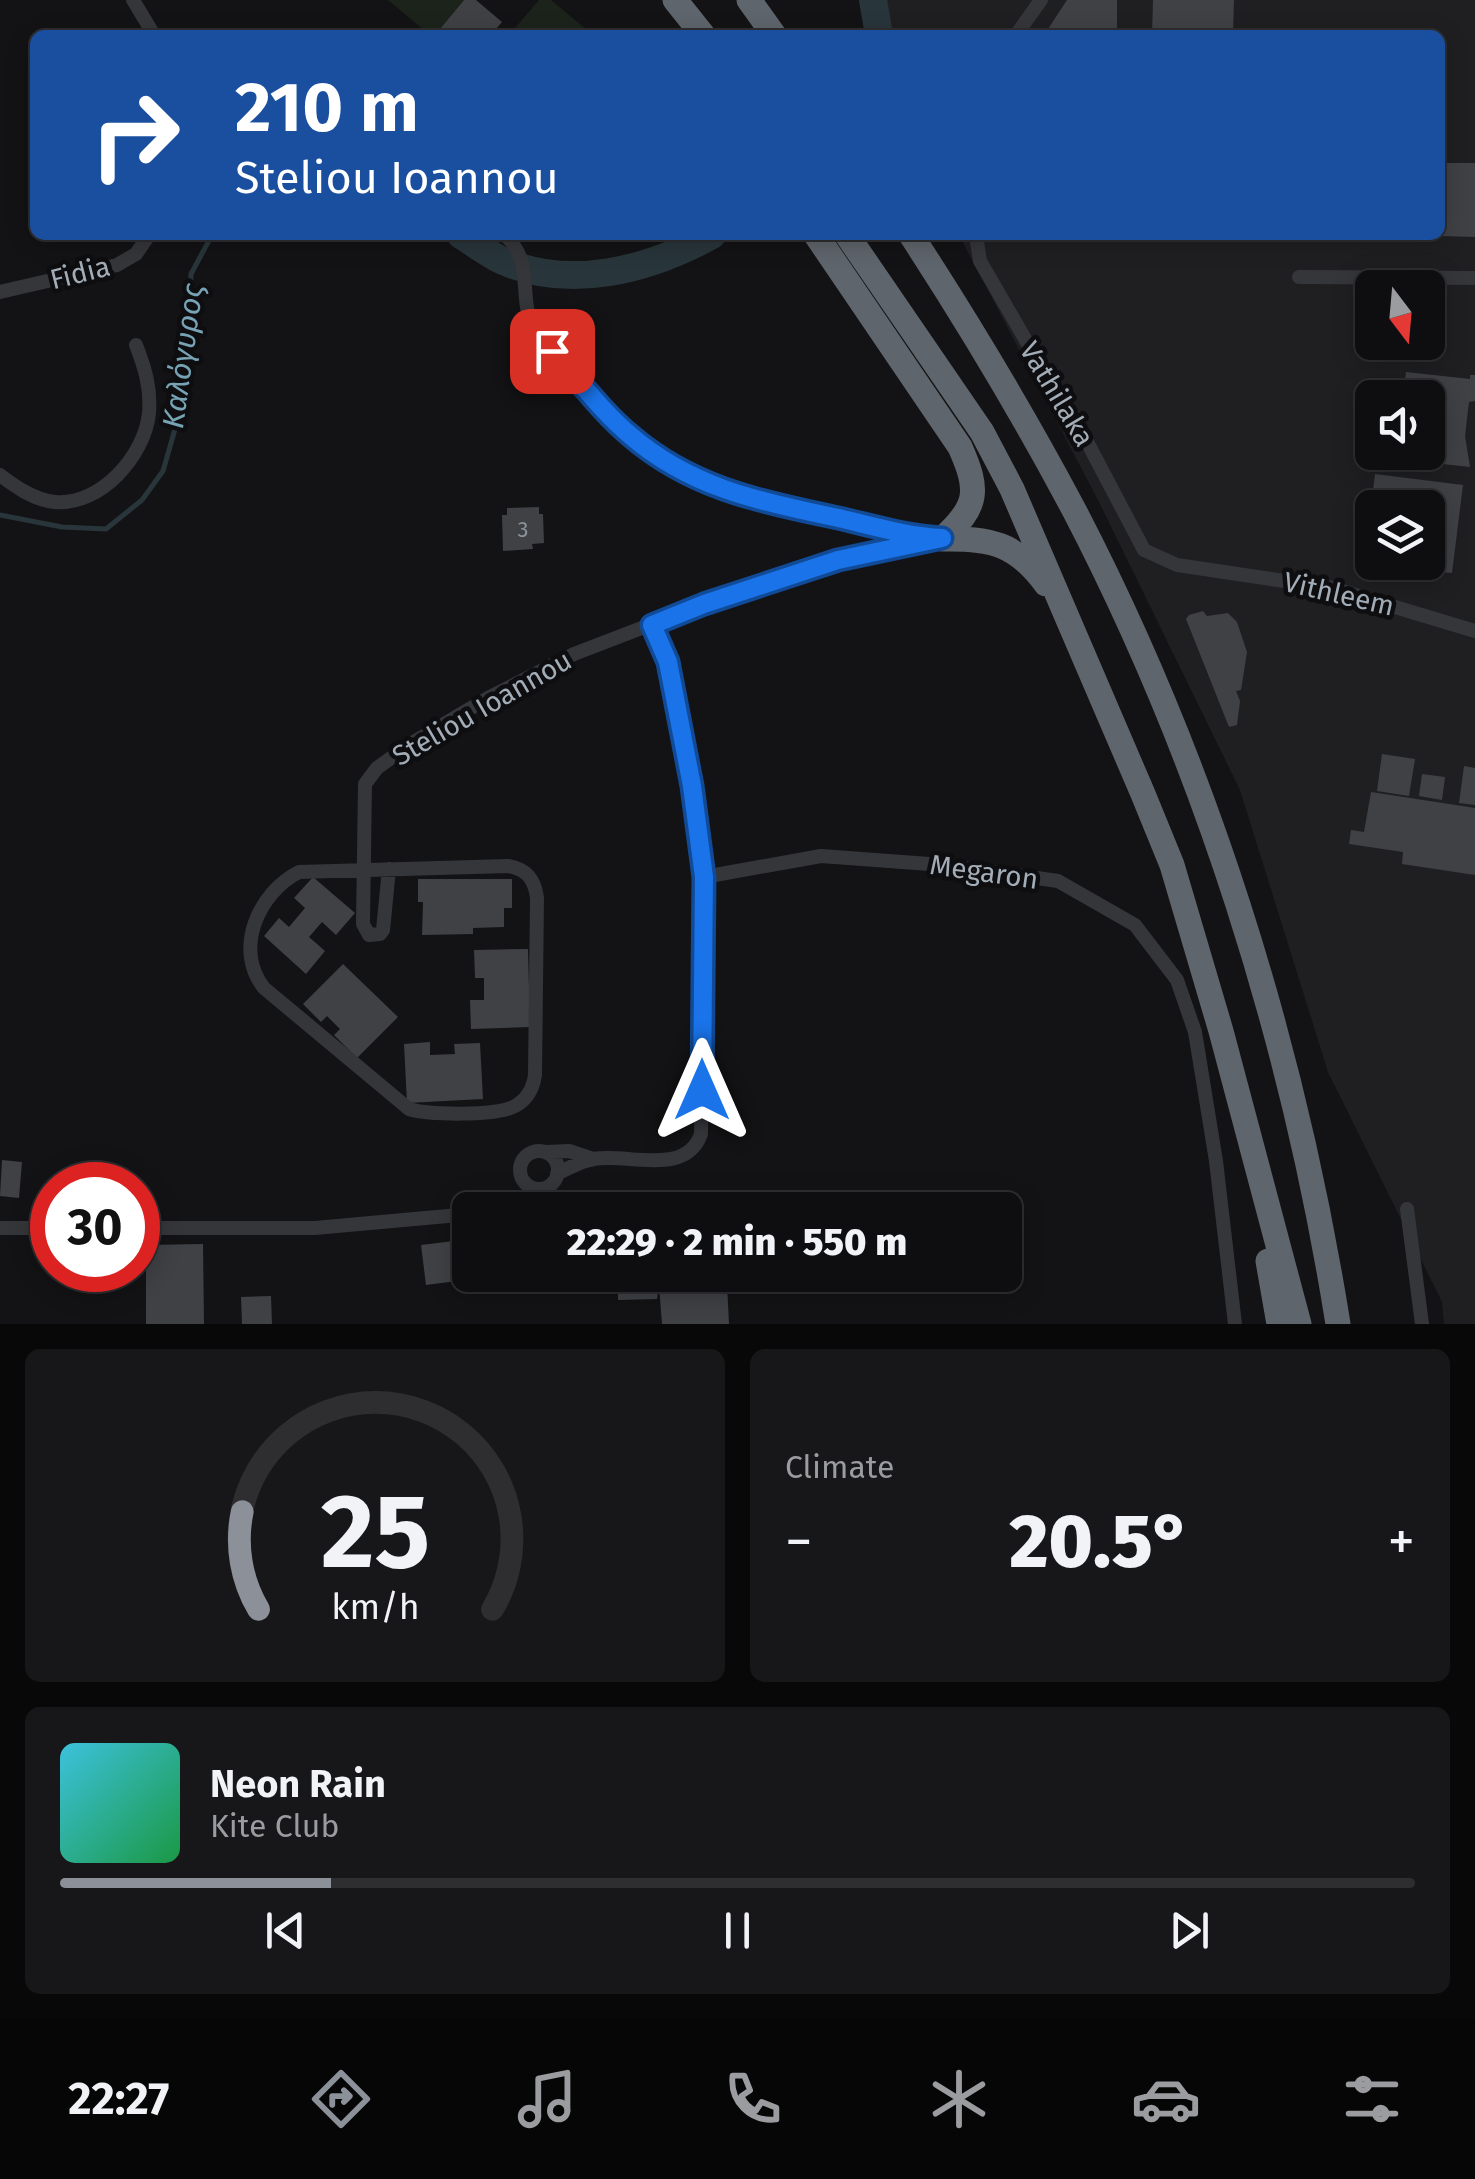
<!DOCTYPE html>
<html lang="en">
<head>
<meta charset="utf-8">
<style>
  body { margin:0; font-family:"Fira Sans",sans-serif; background:#171719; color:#f1f3f6; height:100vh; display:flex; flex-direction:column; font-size:38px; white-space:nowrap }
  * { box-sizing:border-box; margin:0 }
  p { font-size:32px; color:#9b9c9f }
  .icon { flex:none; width:55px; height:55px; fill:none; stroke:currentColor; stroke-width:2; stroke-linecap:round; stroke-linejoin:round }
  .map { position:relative; height:1324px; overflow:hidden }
  .side { display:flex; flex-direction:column; gap:25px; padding:25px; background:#080809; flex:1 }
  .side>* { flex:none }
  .banner { position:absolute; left:30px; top:30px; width:1415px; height:210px; border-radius:15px; box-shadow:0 5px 25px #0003,0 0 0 2px #2e2e30; background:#1a4fa0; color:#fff; overflow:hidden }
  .needle { width:65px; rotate:164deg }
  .fabs { position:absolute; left:1355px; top:270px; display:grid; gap:20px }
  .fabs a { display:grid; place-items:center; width:90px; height:90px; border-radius:15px; background:#0e0e10; box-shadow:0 5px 25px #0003,0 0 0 2px #2e2e30; font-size:50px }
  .speed { position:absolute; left:30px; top:1162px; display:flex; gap:20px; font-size:50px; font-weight:700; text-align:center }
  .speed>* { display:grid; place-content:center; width:130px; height:130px; border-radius:50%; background:#0e0e10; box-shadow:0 5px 25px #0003,0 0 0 2px #2e2e30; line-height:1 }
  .speed .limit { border:15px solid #d22; background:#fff; color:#111 }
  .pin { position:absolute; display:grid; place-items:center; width:85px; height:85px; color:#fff; margin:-42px; border-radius:20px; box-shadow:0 5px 15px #0006 }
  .me { position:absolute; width:110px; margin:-55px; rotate:0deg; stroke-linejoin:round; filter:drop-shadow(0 0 8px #0008) }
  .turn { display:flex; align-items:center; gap:35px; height:210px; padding:0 40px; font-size:45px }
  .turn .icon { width:130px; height:130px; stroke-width:2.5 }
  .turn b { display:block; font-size:70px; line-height:85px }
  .big { font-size:75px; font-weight:800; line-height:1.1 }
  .side .card { flex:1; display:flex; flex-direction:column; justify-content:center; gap:15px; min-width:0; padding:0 35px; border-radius:15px; background:#171719 }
  .side .dial { align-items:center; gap:0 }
  .dial svg { height:260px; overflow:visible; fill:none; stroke:#2e2e30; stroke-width:7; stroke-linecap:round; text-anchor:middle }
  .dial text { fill:#f1f3f6; stroke:none }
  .song { display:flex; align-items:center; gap:30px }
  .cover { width:120px; height:120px; border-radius:15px; background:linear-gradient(135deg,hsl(190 70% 55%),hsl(140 70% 35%)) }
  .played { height:10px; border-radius:5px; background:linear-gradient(90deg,#8c9099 20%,#2e2e30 20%) }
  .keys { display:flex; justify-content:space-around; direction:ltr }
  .heat { display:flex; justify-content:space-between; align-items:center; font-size:55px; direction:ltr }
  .side .tiles { flex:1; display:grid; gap:25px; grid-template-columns:1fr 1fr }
  .card:last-child { grid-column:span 2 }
  .trip { position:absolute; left:452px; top:1192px; width:570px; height:100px; border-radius:15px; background:#0e0e10; box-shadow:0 5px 25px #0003,0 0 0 2px #2e2e30; font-weight:800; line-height:100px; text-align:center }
  .tabs { display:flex; height:160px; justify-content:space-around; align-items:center; background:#060606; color:#9b9c9f }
  .tabs .icon { width:70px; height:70px }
  .tabs .on { color:#8c9099 }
  .tabs b { font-size:45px; color:#f1f3f6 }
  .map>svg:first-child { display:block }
</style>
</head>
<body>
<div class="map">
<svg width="1475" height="1324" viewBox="0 0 1475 1324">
  <rect width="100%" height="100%" fill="#131315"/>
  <!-- built -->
  <path fill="#1f1f22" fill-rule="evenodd" d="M884,0H1475V1324H1444L1442,1302L1328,1072L1240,790L1100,504L959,235H1440V35H888ZM1372,288H1428V342H1372ZM1372,398H1428V452H1372ZM1372,508H1428V562H1372Z"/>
  <!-- green -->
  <path fill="#1b231b" d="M388,0H464L435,35H430Z
    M539,0H551L593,35H509Z"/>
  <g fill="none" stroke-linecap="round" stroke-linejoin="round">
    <!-- stream -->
    <path stroke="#28353a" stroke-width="5" d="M0,515L62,527L106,529L142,500L163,471L179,415L189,344L191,274L212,235"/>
    <!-- river -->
    <path stroke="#28353a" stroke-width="28" d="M873,0L879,35
      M461,235C474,243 487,253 501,260C569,291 649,270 712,235"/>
  </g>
  <!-- building -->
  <path fill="#3f4145" d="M464,0H476L502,22L491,35H435Z
    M1067,0H1117V35H1044Z
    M1153,0H1234L1233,34L1152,35Z
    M1440,163H1475V237L1440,236Z
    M1406,372L1470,379V375H1475V401L1469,402L1465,436L1470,467L1396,459L1397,452H1428V398H1403Z
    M1375,474L1463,485L1452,573L1429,571L1427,582L1389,577L1390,566L1382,562H1428V508H1371Z
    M539,507V514H543L544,543L532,544L533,549L503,551L502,515H507V508Z
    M1370,518H1372V564L1365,563Z
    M1203,611L1207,616L1228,613L1237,622L1247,652L1241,690L1236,691L1240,701L1237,725L1229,727L1186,619L1189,615Z
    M1382,754L1415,759L1409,796L1377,791Z
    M1464,766L1475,768V805L1459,803Z
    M1422,774L1445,777L1442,800L1419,796Z
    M1371,792L1475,808V875L1402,864L1403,852L1349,844L1351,830L1364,832Z
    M313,877L355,913L336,935L322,922L309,937L325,951L306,974L264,936L279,918L289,927L305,908L294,898Z
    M418,879H512V908H504V927L473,928V934L422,935L423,902H418Z
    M528,949L530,1027L471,1029L470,1000H484V978H475L474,950Z
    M343,964L398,1017L357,1058L334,1035L340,1029L327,1016L321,1022L303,1004Z
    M430,1042V1055L455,1054L454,1044L480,1043L483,1099L407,1103L404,1044Z
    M2,1160L22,1162L19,1198L0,1196Z
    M470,1239V1275L527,1277L496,1281V1287L473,1290L472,1279L426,1285L421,1245Z
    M203,1244L204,1324H146V1245Z
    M598,1275H730L733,1281L727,1284L729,1324H662L659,1285L657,1299L618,1300V1282L599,1283Z
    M271,1296L272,1324H242L241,1297Z"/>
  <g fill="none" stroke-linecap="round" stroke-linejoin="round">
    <!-- street -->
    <path stroke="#34363a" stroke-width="14" d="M133,0L154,35
      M1016,35L1041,0
      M505,235C538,266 514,302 538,334C581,392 636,452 702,482C742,500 786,507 829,516C861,523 893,536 926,538
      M976,235L980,261L1039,363L1074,417L1144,550L1177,565L1332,588L1475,631
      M1299,277L1475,278
      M0,292L117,265L136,254L149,235
      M0,475C16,487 34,500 55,502C101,506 145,455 149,413C151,388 145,368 136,345
      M508,866C527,869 535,880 537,898L535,1075C533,1089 526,1101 513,1107C494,1116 429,1115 409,1109L264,988C233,949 259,892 299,872Z
      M389,869L383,930L380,934L369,935L363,924L365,784L377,768L412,743L488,698L574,654L704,604L838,560L942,539
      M704,877L821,856L943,865L1058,881L1135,925L1177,980L1195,1032L1216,1161L1235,1324
      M520 1170a19 19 0 1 1 38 0a19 19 0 1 1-38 0Z
      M546,1152L569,1151L593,1159
      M557,1174C568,1168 581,1161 594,1159C628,1153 686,1177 701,1134L704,877L692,786L667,662L652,625
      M1407,1209L1422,1324
      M501,1210L637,1198L665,1199L701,1206
      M702,1210L701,1206L743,1210
      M0,1228H52
      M138,1228H315L470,1214"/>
    <!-- highway -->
    <path stroke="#5f656c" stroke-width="25" d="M675,0L703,35
      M749,0L774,35
      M816,235L960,447C979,490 979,506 942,539
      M847,235L982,432L1012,489L1143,794L1172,865L1221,1031L1299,1324
      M911,235C969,324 1023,414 1073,508C1205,761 1293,1042 1338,1324
      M942,539C990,538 1016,543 1046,584
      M1268,1261L1279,1324"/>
  </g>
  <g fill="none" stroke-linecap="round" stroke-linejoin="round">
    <defs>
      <path id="route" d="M552,351C578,379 602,412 631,436C689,486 756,501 829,516C867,524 903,536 942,538L838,560L704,604L652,625L668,662L692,786L704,877L702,1090"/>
    </defs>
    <!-- route casing -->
    <use href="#route" stroke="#114b97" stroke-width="25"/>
    <!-- route -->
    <use href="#route" stroke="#1a73e8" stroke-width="18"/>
  </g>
  <g text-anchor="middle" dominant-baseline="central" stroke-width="9" stroke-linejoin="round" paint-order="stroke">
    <!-- number labels -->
    <g font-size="22" fill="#8a929a">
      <text x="523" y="529">3</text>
    </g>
    <!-- street labels -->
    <g font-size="28" fill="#a3adb7" stroke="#0e0e10">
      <text transform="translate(80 273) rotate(-14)">Fidia</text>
      <text transform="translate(1057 394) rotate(59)">Vathilaka</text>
      <text transform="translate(1339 594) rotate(13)">Vithleem</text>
      <text transform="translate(482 708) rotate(-30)">Steliou Ioannou</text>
      <text transform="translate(984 872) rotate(8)">Megaron</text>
    </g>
    <!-- water labels -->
    <g font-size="30" font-style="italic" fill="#77a3b5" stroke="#0e0e10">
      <text transform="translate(183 356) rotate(-82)">Καλόγυρος</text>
    </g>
  </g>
</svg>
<div class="fabs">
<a><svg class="needle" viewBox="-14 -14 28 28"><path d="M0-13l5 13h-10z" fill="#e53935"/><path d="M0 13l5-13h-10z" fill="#9b9c9f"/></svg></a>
<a><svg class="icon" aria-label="sound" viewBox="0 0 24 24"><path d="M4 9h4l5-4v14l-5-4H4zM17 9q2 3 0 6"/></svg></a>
<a><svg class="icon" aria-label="layers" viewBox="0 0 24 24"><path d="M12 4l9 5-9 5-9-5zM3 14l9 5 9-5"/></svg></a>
</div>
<div class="speed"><div class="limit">30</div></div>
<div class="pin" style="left:552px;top:351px;background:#d93025"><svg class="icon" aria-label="arrive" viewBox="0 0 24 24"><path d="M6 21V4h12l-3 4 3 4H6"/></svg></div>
<svg class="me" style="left:702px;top:1090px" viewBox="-20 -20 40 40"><path d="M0-17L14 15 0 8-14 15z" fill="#1a73e8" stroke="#fff" stroke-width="4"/></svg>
<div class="trip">22:29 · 2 min · 550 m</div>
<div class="banner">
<div class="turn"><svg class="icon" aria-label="right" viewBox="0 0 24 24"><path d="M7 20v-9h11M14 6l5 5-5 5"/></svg><div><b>210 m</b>Steliou Ioannou</div></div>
</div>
</div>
<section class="side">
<div class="tiles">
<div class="card dial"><svg viewBox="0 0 100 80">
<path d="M14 69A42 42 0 1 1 86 69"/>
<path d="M14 69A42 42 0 0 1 9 39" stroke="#8c9099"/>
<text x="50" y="56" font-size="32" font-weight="700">25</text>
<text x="50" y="72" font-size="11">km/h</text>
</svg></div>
<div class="card"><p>Climate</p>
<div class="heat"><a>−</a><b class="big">20.5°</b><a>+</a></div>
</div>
<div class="card">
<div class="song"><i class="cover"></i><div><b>Neon Rain</b><p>Kite Club</p></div></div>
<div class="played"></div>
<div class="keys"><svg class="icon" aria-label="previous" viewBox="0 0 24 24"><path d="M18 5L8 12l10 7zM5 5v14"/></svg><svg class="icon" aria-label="pause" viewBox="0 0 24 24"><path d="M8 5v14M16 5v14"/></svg><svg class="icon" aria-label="next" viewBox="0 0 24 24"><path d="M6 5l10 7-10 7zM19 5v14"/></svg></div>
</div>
</div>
</section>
<nav class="tabs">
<b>22:27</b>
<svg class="icon on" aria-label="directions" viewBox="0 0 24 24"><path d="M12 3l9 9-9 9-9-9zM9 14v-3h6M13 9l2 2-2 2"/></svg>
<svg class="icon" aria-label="music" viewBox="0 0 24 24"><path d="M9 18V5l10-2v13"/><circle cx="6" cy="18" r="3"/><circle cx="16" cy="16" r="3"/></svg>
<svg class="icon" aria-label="phone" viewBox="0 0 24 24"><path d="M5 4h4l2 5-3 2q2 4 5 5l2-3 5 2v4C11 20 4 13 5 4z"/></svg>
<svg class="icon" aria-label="climate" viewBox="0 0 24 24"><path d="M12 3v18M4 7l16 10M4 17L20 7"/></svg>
<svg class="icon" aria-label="car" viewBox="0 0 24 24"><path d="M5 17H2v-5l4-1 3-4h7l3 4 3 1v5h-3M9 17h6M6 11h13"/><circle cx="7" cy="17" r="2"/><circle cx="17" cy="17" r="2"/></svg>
<svg class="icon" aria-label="filters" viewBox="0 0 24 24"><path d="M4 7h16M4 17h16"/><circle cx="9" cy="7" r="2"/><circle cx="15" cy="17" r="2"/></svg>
</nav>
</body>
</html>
